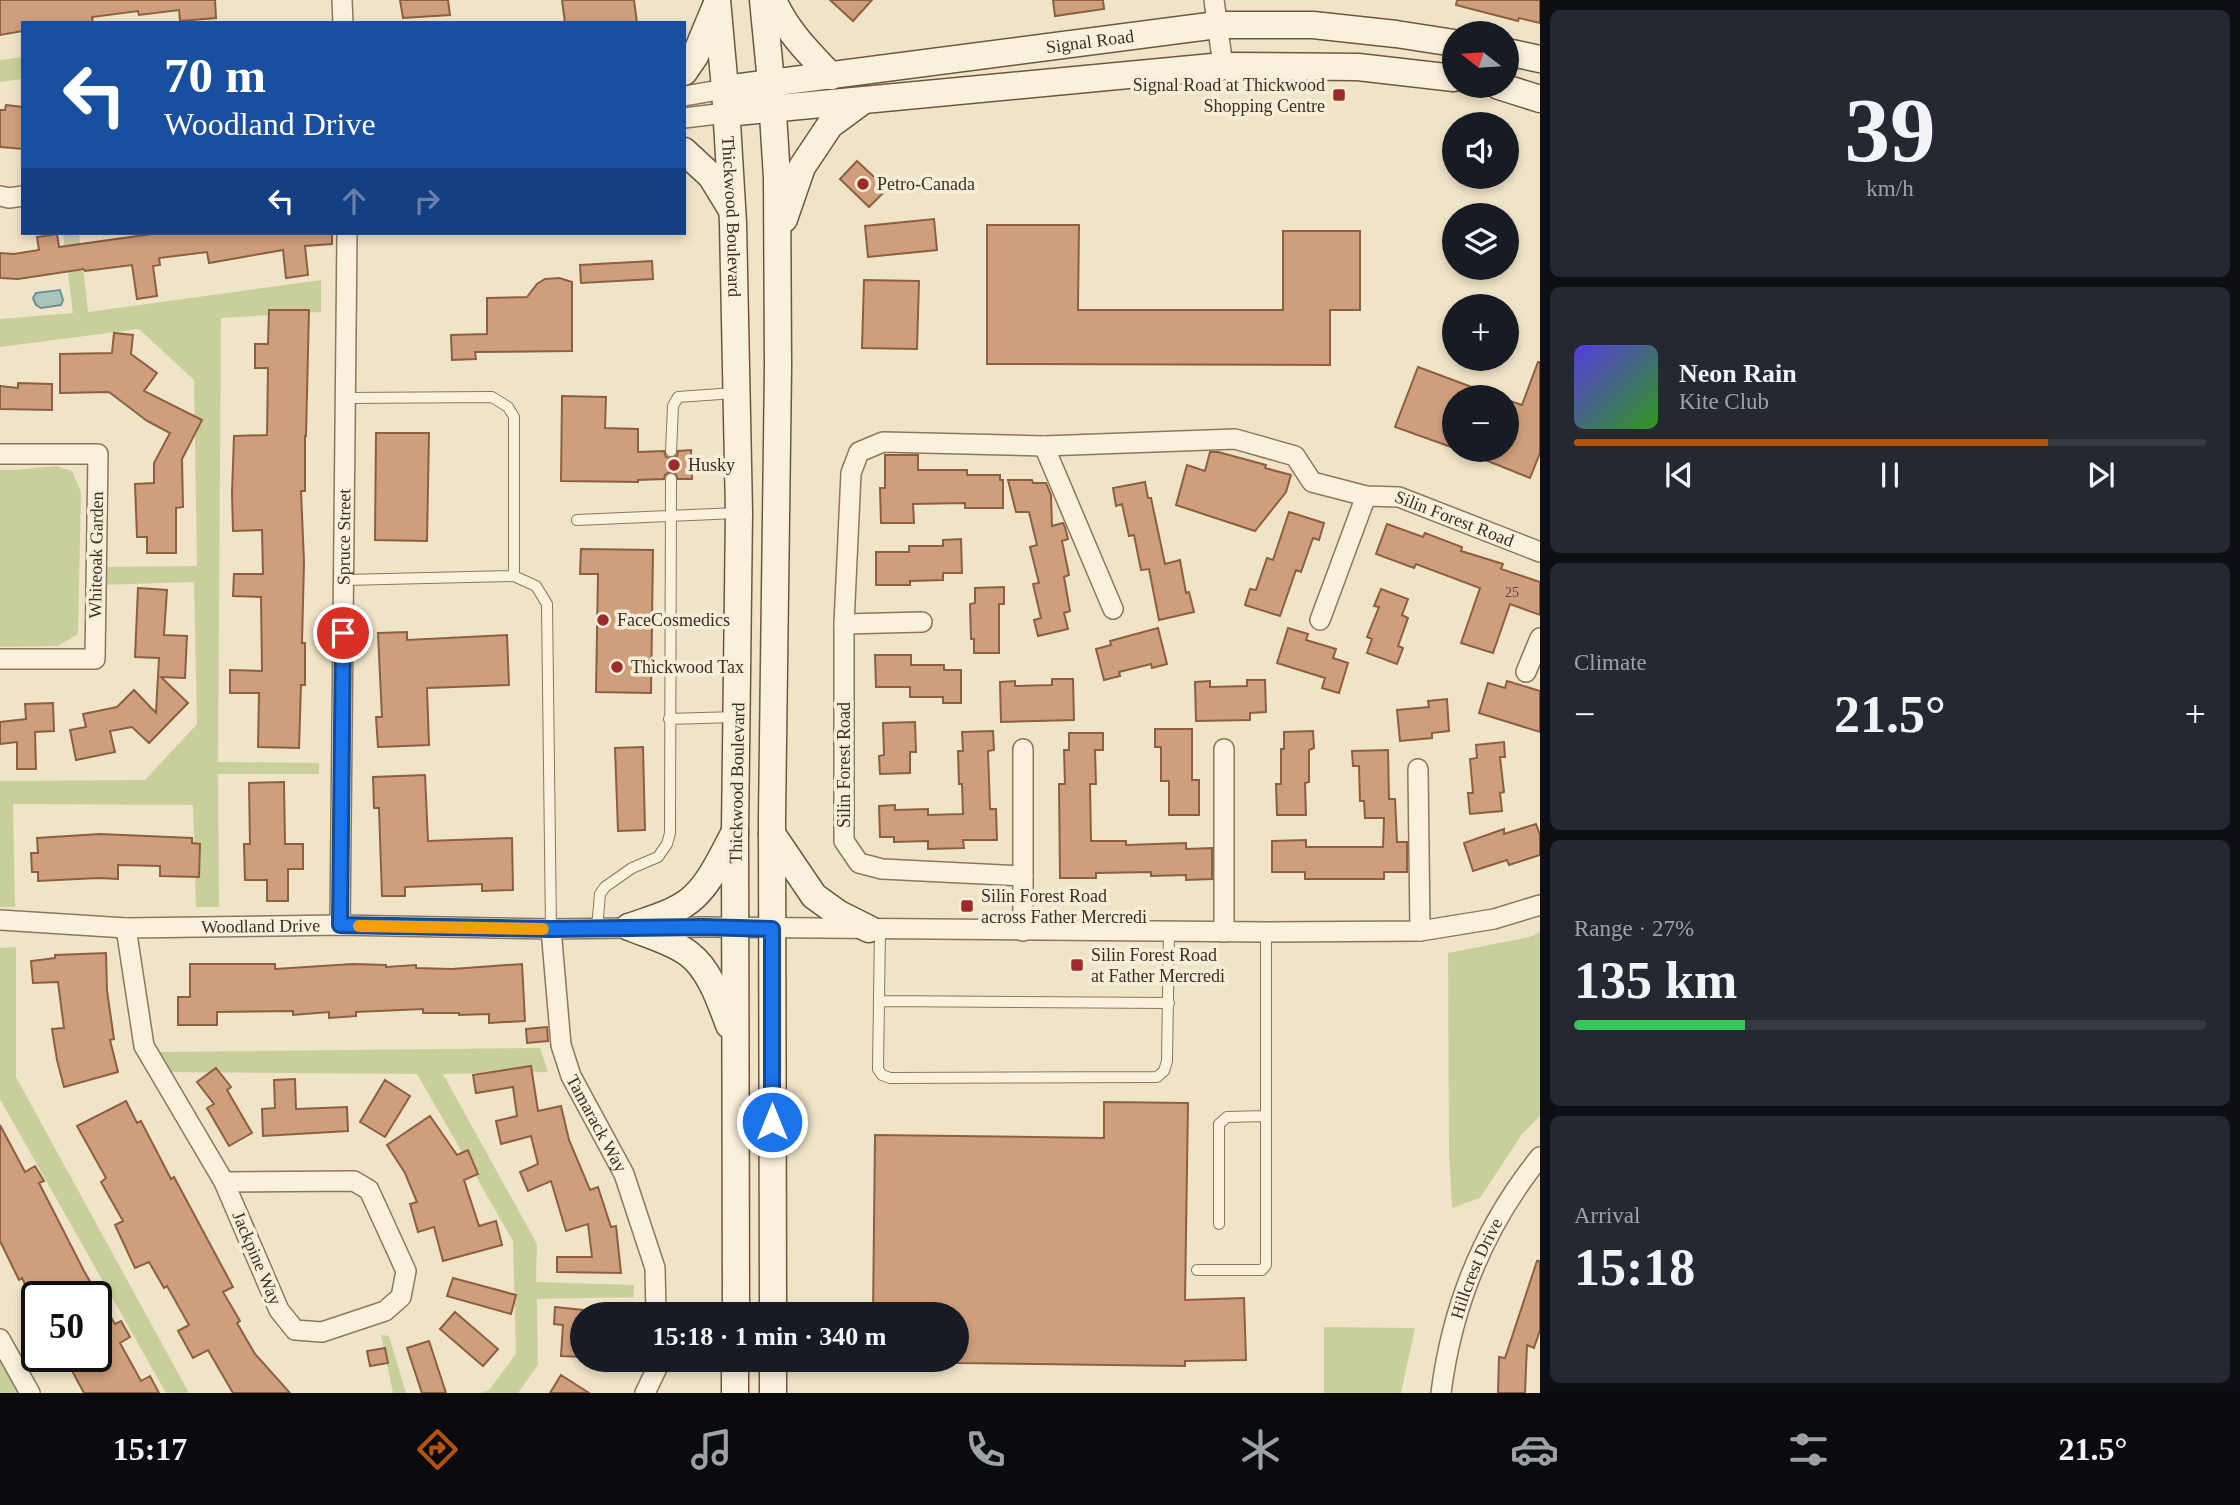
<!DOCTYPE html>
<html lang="en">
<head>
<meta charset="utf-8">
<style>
  body { margin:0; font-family:"Times New Roman",serif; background:#242831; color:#f1f3f6; height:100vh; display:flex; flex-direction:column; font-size:26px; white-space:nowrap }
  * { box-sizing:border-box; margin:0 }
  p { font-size:23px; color:#9ea1a6 }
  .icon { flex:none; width:38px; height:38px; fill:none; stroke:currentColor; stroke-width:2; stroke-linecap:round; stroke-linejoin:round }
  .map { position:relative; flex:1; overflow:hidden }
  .drawer { display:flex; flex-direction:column; gap:10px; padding:10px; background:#0d0f14; width:700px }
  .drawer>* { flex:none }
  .top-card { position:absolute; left:21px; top:21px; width:665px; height:214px; border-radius:0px; box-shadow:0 4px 10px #0003; background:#1a4fa0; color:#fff; overflow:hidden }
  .needle { width:46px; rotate:287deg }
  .buttons { position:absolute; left:1442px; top:21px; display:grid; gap:14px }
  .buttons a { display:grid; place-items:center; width:77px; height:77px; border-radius:50%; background:#171b24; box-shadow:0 4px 10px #0003; font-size:35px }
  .speed { position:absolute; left:21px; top:1281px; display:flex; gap:14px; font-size:35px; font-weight:700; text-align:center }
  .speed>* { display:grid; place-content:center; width:91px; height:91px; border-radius:50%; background:#171b24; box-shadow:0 4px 10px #0003; line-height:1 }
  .speed .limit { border:4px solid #111; border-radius:10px; background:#fff; color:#111 }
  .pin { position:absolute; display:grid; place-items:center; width:60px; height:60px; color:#fff; margin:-30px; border:4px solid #fff; border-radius:50%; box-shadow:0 2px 7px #0007 }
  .me { position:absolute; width:77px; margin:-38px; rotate:0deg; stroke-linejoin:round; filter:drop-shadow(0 0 5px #0008) }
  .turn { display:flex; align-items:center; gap:24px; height:147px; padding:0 28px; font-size:32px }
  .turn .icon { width:91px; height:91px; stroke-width:2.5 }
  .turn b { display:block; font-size:49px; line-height:60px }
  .lanes { display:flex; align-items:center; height:66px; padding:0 28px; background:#0003; justify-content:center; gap:35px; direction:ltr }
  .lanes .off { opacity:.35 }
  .big { font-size:52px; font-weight:600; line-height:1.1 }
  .drawer .widget { flex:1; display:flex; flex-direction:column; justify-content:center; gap:10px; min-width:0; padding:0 24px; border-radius:10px; background:#242831 }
  .drawer .dial { align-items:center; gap:0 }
  .dial b { font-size:91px; line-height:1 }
  .song { display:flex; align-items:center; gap:21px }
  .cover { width:84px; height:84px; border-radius:10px; background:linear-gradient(135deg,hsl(250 70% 55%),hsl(110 70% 35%)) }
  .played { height:7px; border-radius:4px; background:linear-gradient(90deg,#b45309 75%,#363941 75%) }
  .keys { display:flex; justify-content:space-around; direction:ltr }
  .heat { display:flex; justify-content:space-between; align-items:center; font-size:38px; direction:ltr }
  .charge { height:10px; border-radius:5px; background:linear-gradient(90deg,#34c759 27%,#363941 0) }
  .trip { position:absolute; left:570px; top:1302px; width:399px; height:70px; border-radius:35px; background:#171b24; box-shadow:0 4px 10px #0003; font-weight:600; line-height:70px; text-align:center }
  .tab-bar { display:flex; height:112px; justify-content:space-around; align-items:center; background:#090b0e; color:#9ea1a6 }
  .tab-bar .icon { width:49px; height:49px }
  .tab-bar .on { color:#b45309 }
  .tab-bar b { font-size:32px; color:#f1f3f6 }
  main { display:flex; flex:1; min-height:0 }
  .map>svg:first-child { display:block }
</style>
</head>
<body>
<main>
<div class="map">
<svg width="1540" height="1393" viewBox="0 0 1540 1393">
  <rect width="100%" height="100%" fill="#f0e4c8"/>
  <!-- green -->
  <path fill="#c9cf9b" d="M23,57V79L0,82V60Z
    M63,233H79L88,312L321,280V312L221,318L218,762L319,763V774H218L219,907H196L193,805L13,804L15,907H0V781L145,780L197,724L194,582L100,585V567L197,566L194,380L139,329L0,347V319L73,313Z
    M56,466L72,471L81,492L78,634L58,646L0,647V470H15Z
    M1540,932V1116L1522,1134L1480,1198L1452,1208L1449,1153L1448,953L1530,937Z
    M16,947V1077L189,1393H166L0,1099V948Z
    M540,1048L548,1072L443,1074L537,1244L536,1282L634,1285V1297L537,1299L538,1365L518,1393H480L489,1390L516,1354L513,1241L417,1074L167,1072L158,1052Z
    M1324,1327L1415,1328L1401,1393H1324Z
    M381,1335L389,1336L406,1393H393Z
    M0,1351L23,1393H0Z"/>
  <!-- water -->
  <path fill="#a9c4bc" stroke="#6f938a" stroke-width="2" d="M60,290L63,300L61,305L41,308L36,305L33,298L36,293Z"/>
  <!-- building -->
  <path fill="#cf9f7d" stroke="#8d5f41" stroke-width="2" d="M0,0H215L216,18L180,21L179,10L139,15L138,11L92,17L93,23H23V31L0,35Z
    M400,0H448L450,15L403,18Z
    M562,0H634L637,23H565Z
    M830,0H872L853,21Z
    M1053,0H1103L1104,9L1055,16Z
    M1457,0H1540V23L1519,18L1518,21L1456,5Z
    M6,105L23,107V149L0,147V110H5Z
    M857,161L887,189L869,207L840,179Z
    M934,219L937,250L868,257L865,226Z
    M987,225H1079L1078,310H1283V231H1360V310H1330V365L987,364Z
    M159,233H332V244L305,246L308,275L286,278L283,250L209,263L207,252L159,258L160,265L153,266L157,296L137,299L132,265L85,271L84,269L18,279L0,278V253L14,254L39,250L37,237L57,234L59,247Z
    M652,261L653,279L581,283L580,265Z
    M559,278L572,282V351L475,352L476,359L452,360L451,335L487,334V298L527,297L537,284L545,279Z
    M864,280L919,281L917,349L862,348Z
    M269,310H309L306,436H305V491H301L304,562L302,643H305V685H301L299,748L258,747L259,693H230V670L262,671L261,597L233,596L234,574H263L262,530L233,531L232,493L234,436L267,435L268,368H255V344H268Z
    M114,333L133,335L131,354L157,373L144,391L202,420L182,459L183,507L176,508V553H147V537H137L135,484L154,483V463L170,433L147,421L109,392L60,393V354L112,353Z
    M1538,362H1540V453L1530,478L1463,451L1507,450V400L1522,405Z
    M1418,367L1496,396L1454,397V448L1395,427Z
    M18,383L52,384V410L0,409V386L18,388Z
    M562,396L606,397L605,428L638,429V452L664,451L666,457L671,458L677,456L678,451L691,450L692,479H678L675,473L670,472L665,475L664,479L638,480V482L561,481Z
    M376,433H429L427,541L375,540Z
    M1210,452H1218L1266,465L1265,468L1291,475L1286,492L1255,531L1176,505L1187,465L1205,471Z
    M885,455H918V470H967V475H1000V480H1003V508H965V503L913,504L914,523H881L880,488H885Z
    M1008,480H1032L1033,483H1046L1051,495L1052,526L1063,523L1065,527L1068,539L1062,541L1069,575L1064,577L1070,611L1064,613L1068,629L1038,636L1034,620L1041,618L1033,584L1039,583L1030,547L1037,545L1029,512H1016Z
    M1145,482L1148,498H1151L1165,564L1180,560L1186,593L1189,592L1194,612L1159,620L1149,569L1141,570L1134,535L1129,536L1122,504L1116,506L1113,488Z
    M1289,512L1324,523L1319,540L1313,538L1301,572L1296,570L1280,616L1245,605L1250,589L1256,590L1267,558L1273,560Z
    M1387,524L1423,537L1425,533L1462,547L1461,551L1503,564L1501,569L1540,582V615L1510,604L1493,653L1461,643L1480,588L1416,564L1414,568L1376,554Z
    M961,539L962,573H943V580L910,581V585H876V552H909V546H943V540Z
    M581,549L653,550L651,693L596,692L598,574H580Z
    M1004,587V604H999V653H974V639H971L970,604L975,603V588Z
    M138,588L167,590L164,635L187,636L185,678L161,677L188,703L149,743L132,727L110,731L115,752L76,760L70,730L86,727L83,714L117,707L134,690L156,713L159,658L135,657Z
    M1381,589L1408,599L1402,615L1408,618L1398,646L1403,648L1397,664L1367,653L1372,639L1367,637L1379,607L1374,606Z
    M1158,628L1167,664L1152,668L1151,664L1119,672L1120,676L1104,680L1096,649L1111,645L1110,641Z
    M1288,628L1308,634L1306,640L1336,649L1333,658L1348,663L1339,693L1322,688L1325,678L1277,663Z
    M407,632V640L507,635L509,685L427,688L429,745L378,747L376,717H382L378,633Z
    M875,655H911V665H944V670H961V703H943V697H910V687H876Z
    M1052,679H1073L1074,720L1001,722L1000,682L1015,681V686L1052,685Z
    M1247,680H1265L1266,712L1250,713V720L1196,721L1195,682L1210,681V687L1247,686Z
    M1507,681L1540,691V732L1479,713L1488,683L1505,688Z
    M1447,699L1449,731L1432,733V738L1400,741L1397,710L1429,707L1428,701Z
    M53,703L54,731L35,732L36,769H17V742L0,744V722L26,719L25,704Z
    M915,722L916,752H910V773L880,774L879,756L884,755L883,723Z
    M1155,729H1192V780H1199V815H1169V781H1161V747H1155Z
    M993,731L994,750L988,751L990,809H996L997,840H963L964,848L928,849V841L894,842V837H880L879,806L895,805V810L928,809V815L963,814L962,784H959L958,751H963L962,732Z
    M1313,731L1314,748L1309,750V782L1305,783L1306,815H1277L1276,784H1281V749H1284V732Z
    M1069,733H1103V750H1095L1096,784H1090L1091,841H1126V845L1186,843V849L1212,848V879L1186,880V875L1151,876V872L1096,873V878H1060L1059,784H1065L1064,750H1069Z
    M1504,742L1505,757H1500L1504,792L1500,793L1502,811L1470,814L1468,793H1473L1470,759L1477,758L1476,745Z
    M643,747L645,830L618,831L615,748Z
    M1388,750L1389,799H1395L1397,842H1407V872H1384V879H1305V872H1272V841L1306,840V847H1383L1384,818H1365L1364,801H1360L1359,766H1353L1352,751Z
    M425,775L428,841L512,838L513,890L482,891V884L405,887V896H382L379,808H374L373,777Z
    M284,782L285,844H303V869H288V901H267V880H245L244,844H250L249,783Z
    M1536,824L1540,835V855L1509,865L1507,860L1473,871L1464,843L1504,829V834Z
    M100,834L192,838V843L200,844L199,877L160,876V866L118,865V879L99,878L38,881V872H32L31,853H38L37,838Z
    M106,953L107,991L114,1039L110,1040L118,1072L64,1087L57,1060L52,1029L64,1028L58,982L33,983L31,961L55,958V955Z
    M190,964H275V969L353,964L386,965V967L416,965V968L452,969L522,964L525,1021L489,1023V1014L459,1015V1013H423V1009L356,1012V1016L329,1018V1012L293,1015V1011L217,1012V1025H178V997H190Z
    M547,1027L548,1041L527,1043L526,1029Z
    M531,1066L538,1111L561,1106L569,1140L590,1190L598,1187L611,1227L616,1226L621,1273L557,1272V1257H592L588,1224L566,1231L551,1181L528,1191L520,1172L538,1164L531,1136L501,1144L496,1121L517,1116L513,1087L476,1093L473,1075Z
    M216,1068L231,1087L227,1090L252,1133L229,1146L207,1108L214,1104L197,1082Z
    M295,1079L296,1109L347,1107L348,1131L263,1136L262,1109L275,1108L274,1080Z
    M385,1080L410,1096L385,1137L360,1122Z
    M126,1101L137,1123L141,1121L171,1179L174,1177L233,1287L223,1292L240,1321L237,1323L255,1354L290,1393H233L208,1350L193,1358L178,1331L189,1325L167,1286L164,1288L149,1262L135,1268L115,1225L123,1221L101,1182L106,1178L77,1126Z
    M1104,1102L1188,1103L1185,1300L1244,1298L1246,1360L1185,1361V1366L957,1363V1314H873L875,1135L1104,1138Z
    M430,1116L457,1155L468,1150L478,1174L464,1180L479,1226L496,1221L502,1245L443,1261L434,1227L418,1232L410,1204L417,1202L405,1173L387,1145Z
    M0,1125L25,1172L35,1166L44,1181L39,1183L84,1271L115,1324L121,1321L130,1337L120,1343L141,1381L150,1376L159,1393H84L64,1356H96V1297H31L22,1278L19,1280L0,1241Z
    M1537,1261H1540V1330L1534,1348L1527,1345L1525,1393H1498L1499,1357L1505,1358Z
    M453,1278L516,1295L511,1314L447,1296Z
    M555,1307L583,1310V1357L561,1356L563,1325L554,1324Z
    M455,1312L498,1349L483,1366L440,1329Z
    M429,1341L446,1393H422L407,1348Z
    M385,1348L388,1363L370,1366L367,1351Z
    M561,1375L589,1393H550Z"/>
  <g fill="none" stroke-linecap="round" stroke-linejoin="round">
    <defs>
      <path id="lane" d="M346,398L492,397L508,407L514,417V576L536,586L547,604L551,929
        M671,451L673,406L678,397L734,393
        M577,520L737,513
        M344,580L514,576
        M669,719L735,717
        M597,928L600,894L605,887L632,868L658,857L667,844L670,833L671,479
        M880,930L878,1069L882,1075L890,1078L1157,1077L1164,1071L1167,1061L1169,932
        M879,1001L1169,1003
        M1219,1224V1124L1227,1117L1266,1116
        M1197,1270H1262L1266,1265V932"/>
      <g id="street">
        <path d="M342,0L343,23"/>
        <path d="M1214,0L1223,66"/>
        <path d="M684,96L725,89"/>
        <path d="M684,118L726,113"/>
        <path d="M0,196L9,198L23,196"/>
        <path d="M1044,446L1113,609"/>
        <path d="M0,454H98L95,659H0"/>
        <path d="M1320,620L1366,496"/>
        <path d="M844,624L922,622"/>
        <path d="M1526,672L1540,638"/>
        <path d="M1023,749V931"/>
        <path d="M1224,749V932"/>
        <path d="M1418,769L1420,931"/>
        <path id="s1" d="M1023,876L882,869L859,863L844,841V624L851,473L859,452L883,442L1044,446L1235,439L1295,456L1312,482L1366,496L1399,497L1540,552"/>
        <path id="s2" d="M0,920L126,928L340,925L551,929L703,927L1266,932L1420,931L1494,919L1540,905"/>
        <path id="s3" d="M340,925L347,233"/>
        <path d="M126,928L144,1046L224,1182L354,1181L369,1190L406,1271L401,1297L385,1311L322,1332L295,1330L279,1310L224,1182"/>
        <path id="s4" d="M551,929L561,1045L571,1076L624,1174L655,1268L656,1314"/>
        <path d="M0,1339L30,1393"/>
        <path d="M645,1393L657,1368V1360"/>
        <path id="s5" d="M1441,1393C1452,1306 1485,1225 1540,1157"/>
      </g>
      <g id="secondary">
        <path id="s6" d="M717,0L725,89L733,223L739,513L735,831L736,1314"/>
        <path d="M763,0L771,82L777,178L778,367L772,817L773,1314"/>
        <path d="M773,0C786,30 808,52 831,76"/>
        <path d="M1507,52L1540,59"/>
        <path d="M684,72L695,56L715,8"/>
        <path d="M1499,86L1540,99"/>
        <path id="s7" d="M725,89L1217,25H1313L1396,34L1454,43"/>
        <path d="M726,113L1223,66L1358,67L1454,78"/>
        <path d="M684,151L711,176L730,207"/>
        <path d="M784,219L802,167L830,125L864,100"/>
        <path d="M772,834L814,896L839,914L869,929"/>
        <path d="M629,927C648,935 672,941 689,954C710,970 720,1001 729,1025"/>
        <path d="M629,927C648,920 672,914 689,901C710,885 722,855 735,832"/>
        <path d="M773,1360V1393"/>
        <path d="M735,1393V1360"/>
      </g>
    </defs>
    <!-- lane casing -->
    <use href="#lane" stroke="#8d765c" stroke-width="12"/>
    <!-- street casing -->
    <use href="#street" stroke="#8d765c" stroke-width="22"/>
    <!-- secondary casing -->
    <use href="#secondary" stroke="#6f573f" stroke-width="29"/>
    <!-- lane -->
    <use href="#lane" stroke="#faf1dc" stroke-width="10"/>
    <!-- street -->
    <use href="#street" stroke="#faf1dc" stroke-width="19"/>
    <!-- secondary -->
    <use href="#secondary" stroke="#faf1dc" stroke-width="26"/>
  </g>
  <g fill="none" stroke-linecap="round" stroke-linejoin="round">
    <defs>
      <path id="route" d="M343,633L340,925L551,929L703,927L772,929V1122"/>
    </defs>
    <!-- route casing -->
    <use href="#route" stroke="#114b97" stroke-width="18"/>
    <!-- route -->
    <use href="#route" stroke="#1a73e8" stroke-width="12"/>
    <!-- slow -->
    <path stroke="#f59e0b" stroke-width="12" d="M359,926L543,929"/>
  </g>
  <!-- markers -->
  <g fill="#9e2a2b" stroke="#f7eed8" stroke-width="2.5">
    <rect x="1332" y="88" width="14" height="14" rx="3.5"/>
    <circle cx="863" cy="184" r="7"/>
    <circle cx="674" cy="465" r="7"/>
    <circle cx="603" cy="620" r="7"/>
    <circle cx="617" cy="667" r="7"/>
    <rect x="960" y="899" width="14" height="14" rx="3.5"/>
    <rect x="1070" y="958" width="14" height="14" rx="3.5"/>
  </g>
  <g text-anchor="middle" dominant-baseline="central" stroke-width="7" stroke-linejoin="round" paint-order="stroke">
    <!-- number labels -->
    <g font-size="14" fill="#624a37">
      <text x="1512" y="592">25</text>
    </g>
    <!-- street labels -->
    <g font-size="18" fill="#3d2e20" stroke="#f7eed8">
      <text stroke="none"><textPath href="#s7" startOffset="368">Signal Road</textPath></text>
      <text stroke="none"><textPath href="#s6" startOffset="217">Thickwood Boulevard</textPath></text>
      <text stroke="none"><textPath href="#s1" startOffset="1202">Silin Forest Road</textPath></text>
      <text stroke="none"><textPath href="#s3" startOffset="388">Spruce Street</textPath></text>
      <text transform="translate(96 555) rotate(-89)">Whiteoak Garden</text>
      <text transform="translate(844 765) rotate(-90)">Silin Forest Road</text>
      <text transform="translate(737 783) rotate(-89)">Thickwood Boulevard</text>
      <text stroke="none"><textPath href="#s2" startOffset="261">Woodland Drive</textPath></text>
      <text stroke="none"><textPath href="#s4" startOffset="203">Tamarack Way</textPath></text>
      <text transform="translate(257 1258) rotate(67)">Jackpine Way</text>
      <text stroke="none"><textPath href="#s5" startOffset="130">Hillcrest Drive</textPath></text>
    </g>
    <!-- poi labels -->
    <g font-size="18" fill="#3d2e20" stroke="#f7eed8" text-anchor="start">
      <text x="1325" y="85" text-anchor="end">Signal Road at Thickwood<tspan x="1325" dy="21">Shopping Centre</tspan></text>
      <text x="877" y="184">Petro-Canada</text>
      <text x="688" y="465">Husky</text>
      <text x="617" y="620">FaceCosmedics</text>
      <text x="631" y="667">Thickwood Tax</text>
      <text x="981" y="896">Silin Forest Road<tspan x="981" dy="21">across Father Mercredi</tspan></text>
      <text x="1091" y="955">Silin Forest Road<tspan x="1091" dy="21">at Father Mercredi</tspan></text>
    </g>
  </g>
</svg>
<div class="buttons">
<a><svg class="needle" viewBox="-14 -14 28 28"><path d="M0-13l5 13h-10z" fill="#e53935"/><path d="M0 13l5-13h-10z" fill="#9ea1a6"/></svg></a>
<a><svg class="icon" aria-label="sound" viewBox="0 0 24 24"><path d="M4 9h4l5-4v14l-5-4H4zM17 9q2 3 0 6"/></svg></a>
<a><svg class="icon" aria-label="layers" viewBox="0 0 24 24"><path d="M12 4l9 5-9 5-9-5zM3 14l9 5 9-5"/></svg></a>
<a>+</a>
<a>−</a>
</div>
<div class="speed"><div class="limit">50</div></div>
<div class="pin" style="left:343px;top:633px;background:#d93025"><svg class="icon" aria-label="arrive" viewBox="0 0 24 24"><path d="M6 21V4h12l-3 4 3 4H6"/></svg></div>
<svg class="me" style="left:772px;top:1122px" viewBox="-20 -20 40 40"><circle r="17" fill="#1a73e8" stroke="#fff" stroke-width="3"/><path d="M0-11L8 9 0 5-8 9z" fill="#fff"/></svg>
<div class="trip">15:18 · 1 min · 340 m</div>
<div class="top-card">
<div class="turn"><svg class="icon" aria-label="left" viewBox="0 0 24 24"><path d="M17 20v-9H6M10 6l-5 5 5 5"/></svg><div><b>70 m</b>Woodland Drive</div></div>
<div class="lanes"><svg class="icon" aria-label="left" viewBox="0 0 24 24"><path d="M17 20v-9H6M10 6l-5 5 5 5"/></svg><svg class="icon off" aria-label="ahead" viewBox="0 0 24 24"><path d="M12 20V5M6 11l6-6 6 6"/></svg><svg class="icon off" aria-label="right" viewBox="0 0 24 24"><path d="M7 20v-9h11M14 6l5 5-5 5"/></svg></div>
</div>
</div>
<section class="drawer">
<div class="widget dial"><b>39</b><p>km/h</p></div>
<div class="widget">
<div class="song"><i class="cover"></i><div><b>Neon Rain</b><p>Kite Club</p></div></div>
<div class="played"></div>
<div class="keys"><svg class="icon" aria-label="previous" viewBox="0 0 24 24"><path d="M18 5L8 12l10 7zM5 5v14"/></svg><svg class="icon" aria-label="pause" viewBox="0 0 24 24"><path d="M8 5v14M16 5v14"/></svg><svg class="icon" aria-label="next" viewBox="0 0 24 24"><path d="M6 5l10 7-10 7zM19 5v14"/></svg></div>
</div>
<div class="widget"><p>Climate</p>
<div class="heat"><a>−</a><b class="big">21.5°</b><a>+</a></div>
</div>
<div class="widget"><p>Range · 27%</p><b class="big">135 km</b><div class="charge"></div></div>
<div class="widget"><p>Arrival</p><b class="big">15:18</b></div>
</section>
</main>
<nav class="tab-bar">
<b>15:17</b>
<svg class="icon on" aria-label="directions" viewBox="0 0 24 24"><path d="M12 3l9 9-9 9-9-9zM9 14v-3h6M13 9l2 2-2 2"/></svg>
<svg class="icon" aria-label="music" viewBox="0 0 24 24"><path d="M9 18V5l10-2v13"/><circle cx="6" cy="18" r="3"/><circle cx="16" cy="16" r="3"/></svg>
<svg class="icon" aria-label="phone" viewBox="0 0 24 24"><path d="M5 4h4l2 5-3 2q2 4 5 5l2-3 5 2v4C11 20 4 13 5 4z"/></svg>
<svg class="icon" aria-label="climate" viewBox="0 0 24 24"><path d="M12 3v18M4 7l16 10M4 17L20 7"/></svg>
<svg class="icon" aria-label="car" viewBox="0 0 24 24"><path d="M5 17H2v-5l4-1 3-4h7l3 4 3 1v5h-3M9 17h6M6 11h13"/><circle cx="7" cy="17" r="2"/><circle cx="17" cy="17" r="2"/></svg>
<svg class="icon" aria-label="filters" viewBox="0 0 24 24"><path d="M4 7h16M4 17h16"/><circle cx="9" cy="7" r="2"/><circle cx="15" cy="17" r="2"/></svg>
<b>21.5°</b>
</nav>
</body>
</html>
